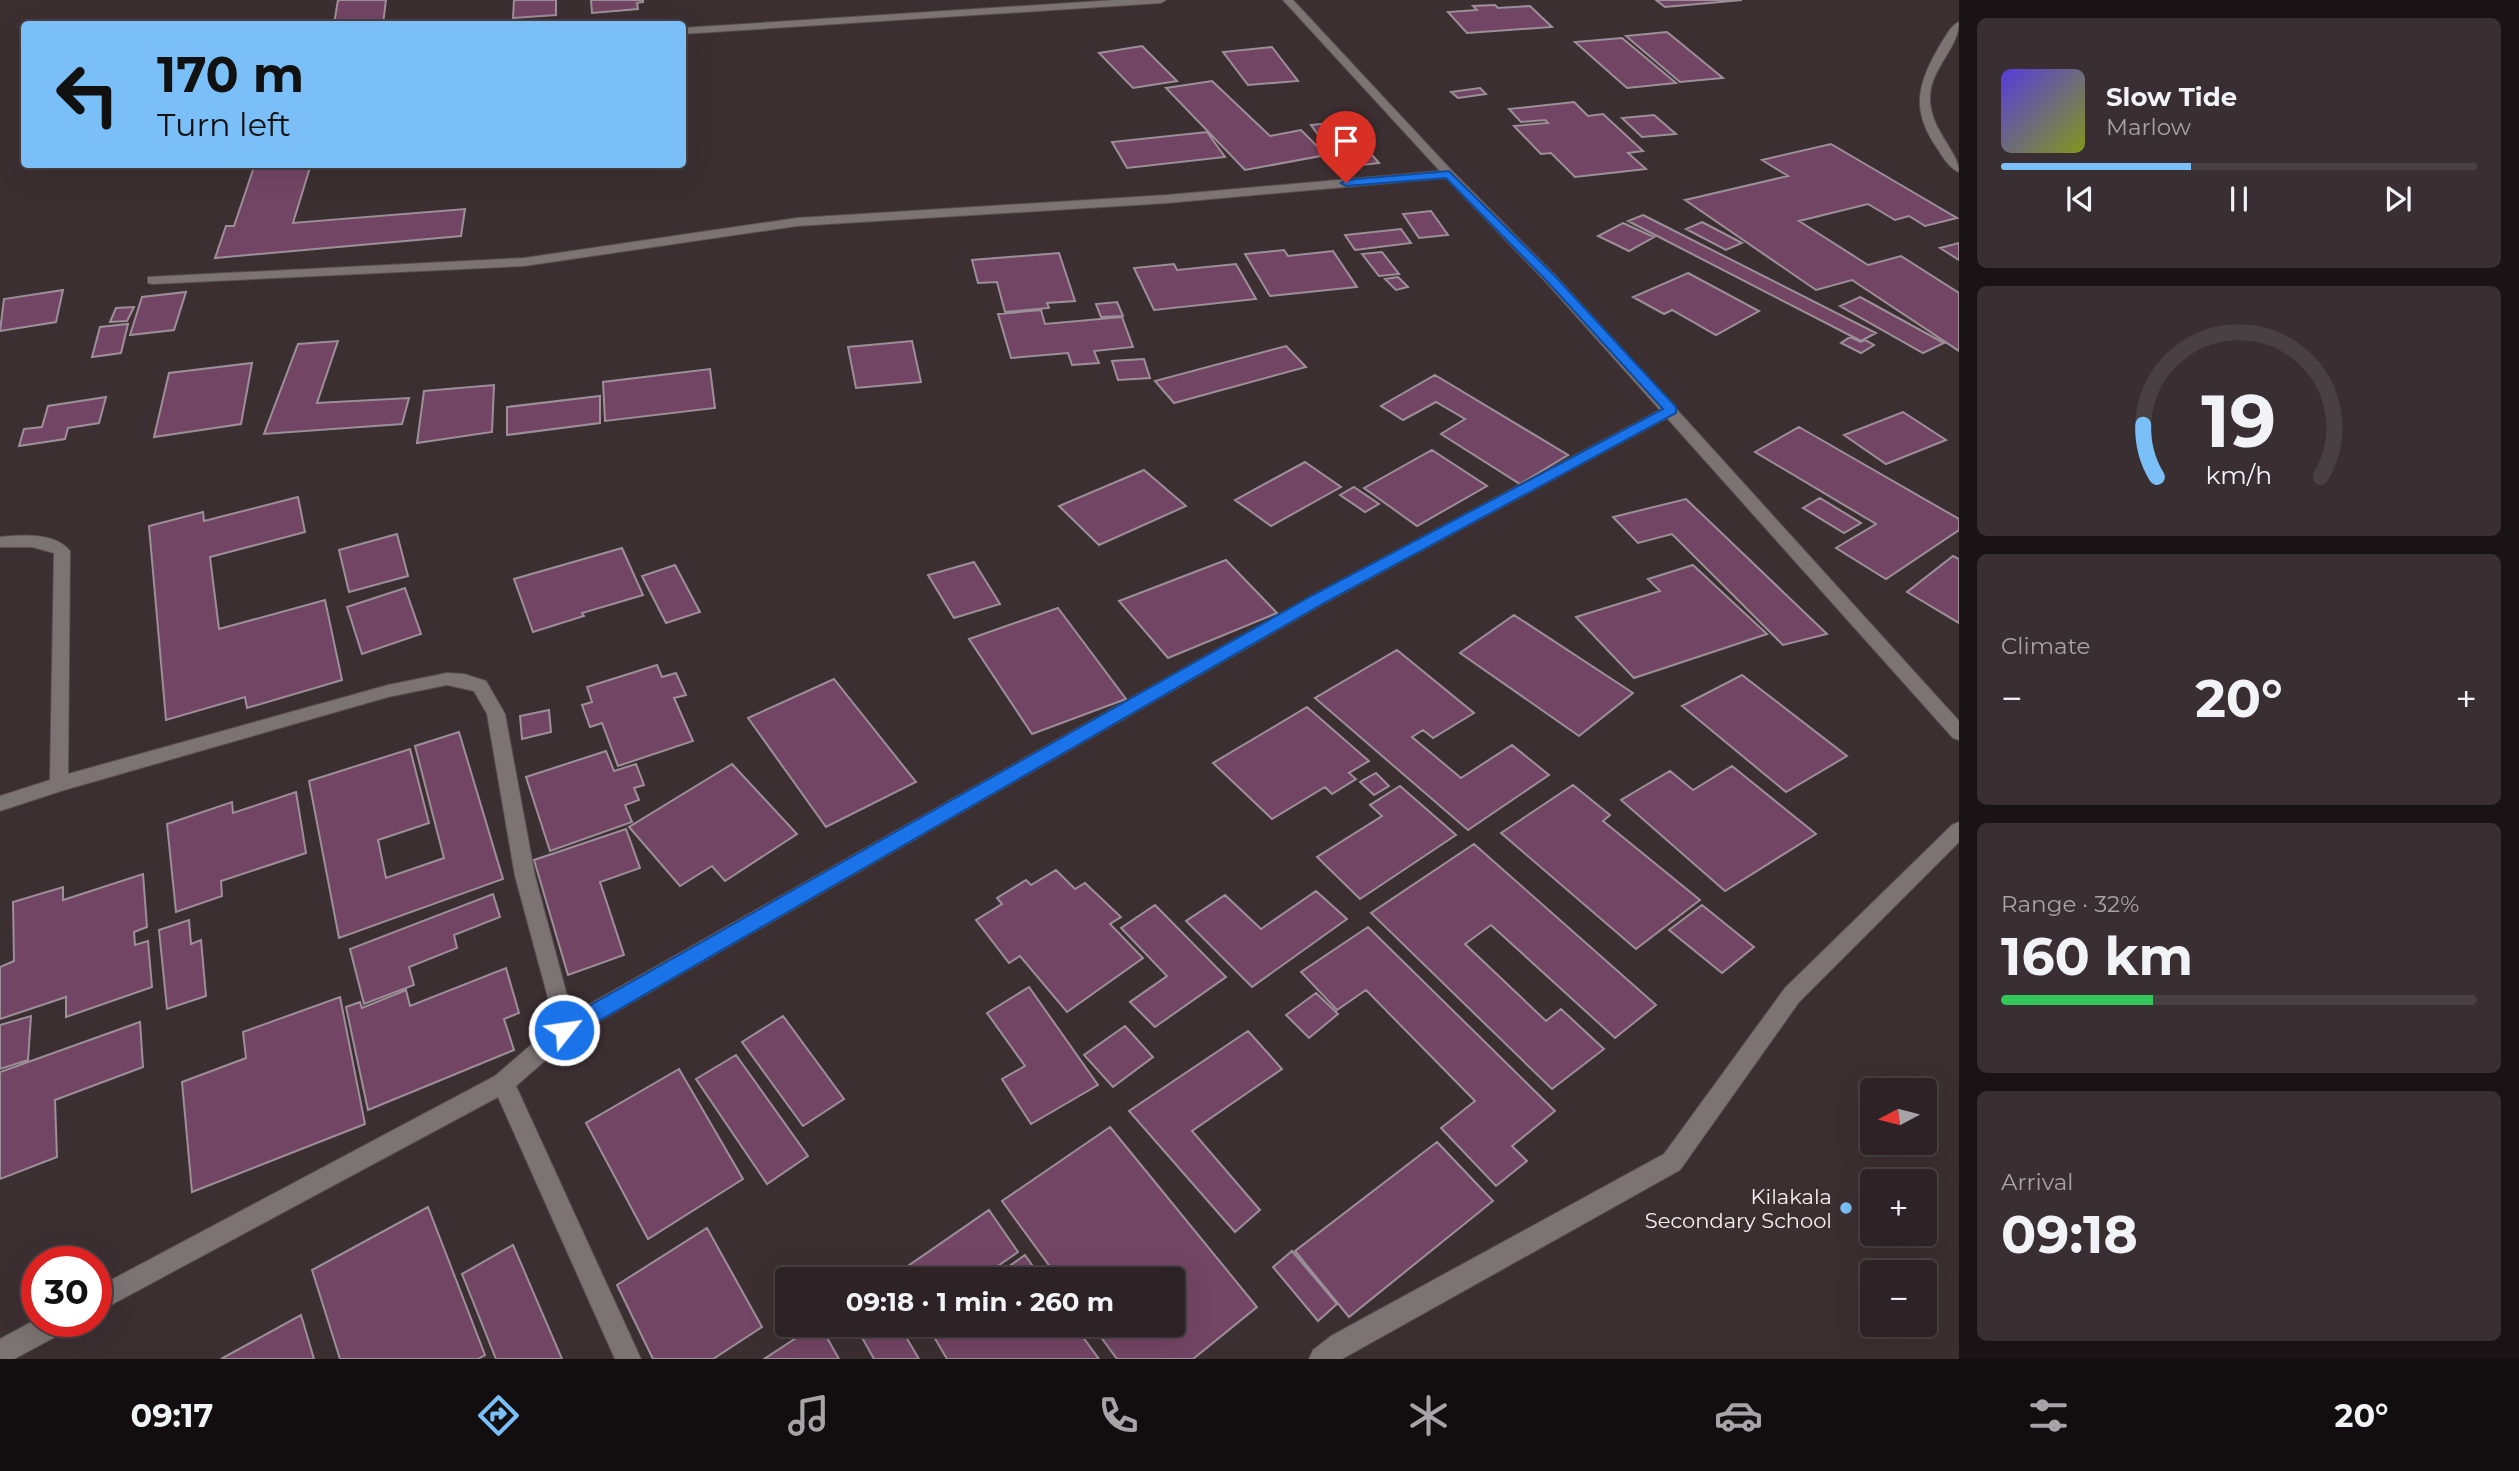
<!DOCTYPE html>
<html lang="en">
<head>
<meta charset="utf-8">
<style>
  body { margin:0; font-family:Montserrat,sans-serif; background:#392f32; color:#f1f3f6; height:100vh; display:flex; flex-direction:column; font-size:26px; white-space:nowrap }
  * { box-sizing:border-box; margin:0 }
  p { font-size:23px; color:#a7a4a7 }
  .icon { flex:none; width:38px; height:38px; fill:none; stroke:currentColor; stroke-width:2; stroke-linecap:round; stroke-linejoin:round }
  .map { position:relative; flex:1; overflow:hidden }
  .side { display:flex; flex-direction:column; gap:18px; padding:18px; background:#191315; width:560px }
  .side>* { flex:none }
  .top-card { position:absolute; left:21px; top:21px; width:665px; height:147px; border-radius:7px; box-shadow:0 7px 28px #0002,0 0 0 2px #484043; background:#7abff8; color:#111; overflow:hidden }
  .needle { width:46px; rotate:263deg }
  .buttons { position:absolute; left:1860px; top:1078px; display:grid; gap:14px }
  .buttons a { display:grid; place-items:center; width:77px; height:77px; border-radius:7px; background:#2d2326; box-shadow:0 7px 28px #0002,0 0 0 2px #484043; font-size:35px }
  .speed { position:absolute; left:21px; top:1246px; display:flex; gap:14px; font-size:35px; font-weight:700; text-align:center }
  .speed>* { display:grid; place-content:center; width:91px; height:91px; border-radius:50%; background:#2d2326; box-shadow:0 7px 28px #0002,0 0 0 2px #484043; line-height:1 }
  .speed .limit { border:10px solid #d22; background:#fff; color:#111 }
  .pin { position:absolute; display:grid; place-items:center; width:60px; height:60px; color:#fff; margin:-72px -30px; border-radius:50% 50% 50% 0; rotate:-45deg; box-shadow:0 0 7px #0007 }
  .pin .icon { rotate:45deg }
  .me { position:absolute; width:77px; margin:-38px; rotate:60deg; stroke-linejoin:round; filter:drop-shadow(0 0 5px #0008) }
  .turn { display:flex; align-items:center; gap:24px; height:147px; padding:0 21px; font-size:32px }
  .turn .icon { width:91px; height:91px; stroke-width:2.5 }
  .turn b { display:block; font-size:49px; line-height:60px }
  .big { font-size:52px; font-weight:700; line-height:1.1 }
  .side .tile { flex:1; display:flex; flex-direction:column; justify-content:center; gap:10px; min-width:0; padding:0 24px; border-radius:10px; background:#392f32 }
  .side .dial { align-items:center; gap:0 }
  .dial svg { height:182px; overflow:visible; fill:none; stroke:#484043; stroke-width:7; stroke-linecap:round; text-anchor:middle }
  .dial text { fill:#f1f3f6; stroke:none }
  .song { display:flex; align-items:center; gap:21px }
  .cover { width:84px; height:84px; border-radius:10px; background:linear-gradient(135deg,hsl(250 70% 55%),hsl(70 70% 35%)) }
  .played { height:7px; border-radius:4px; background:linear-gradient(90deg,#7abff8 40%,#484043 40%) }
  .keys { display:flex; justify-content:space-around; direction:ltr }
  .heat { display:flex; justify-content:space-between; align-items:center; font-size:38px; direction:ltr }
  .charge { height:10px; border-radius:5px; background:linear-gradient(90deg,#34c759 32%,#484043 0) }
  .trip { position:absolute; left:775px; top:1267px; width:410px; height:70px; border-radius:7px; background:#2d2326; box-shadow:0 7px 28px #0002,0 0 0 2px #484043; font-weight:700; line-height:70px; text-align:center }
  .tab-bar { display:flex; height:112px; justify-content:space-around; align-items:center; background:#120e0f; color:#a7a4a7 }
  .tab-bar .icon { width:49px; height:49px }
  .tab-bar .on { color:#7abff8 }
  .tab-bar b { font-size:32px; color:#f1f3f6 }
  main { display:flex; flex:1; min-height:0 }
  .map>svg:first-child { display:block }
</style>
</head>
<body>
<main>
<div class="map">
<svg width="1959" height="1359" viewBox="0 0 1959 1359">
  <rect width="100%" height="100%" fill="#3c2f32"/>
  <!-- building -->
  <path fill="#734565" stroke="#9d8f98" stroke-width="2" d="M338,0H386L383,24H334Z
    M514,0H556V15L513,18Z
    M591,0H643V2L637,3L638,9L592,13Z
    M1656,0H1742L1665,7Z
    M1495,5L1498,8L1530,6L1552,27L1467,33L1448,12L1477,10L1473,6Z
    M1667,32L1723,78L1680,82L1626,36Z
    M1622,38L1676,83L1627,88L1575,42Z
    M1142,46L1177,81L1133,88L1099,53Z
    M1272,47L1298,81L1248,85L1223,52Z
    M1212,81L1270,136L1301,130L1326,155L1245,170L1166,88Z
    M1480,88L1486,94L1458,98L1451,92Z
    M1574,102L1588,116L1603,114L1643,151L1628,153L1646,169L1575,177L1551,153L1541,154L1514,126L1548,123L1545,120L1521,122L1509,109Z
    M1654,115L1676,134L1642,137L1622,118Z
    M1348,121L1372,151L1333,155L1311,125Z
    M1207,132L1225,157L1127,168L1112,142Z
    M1831,144L1957,218L1925,226L1909,216L1895,220L1868,204L1799,221L1868,265L1901,256L1959,293V351L1852,280L1816,290L1685,200L1788,176L1762,160Z
    M1372,155L1379,163L1345,167L1339,159Z
    M255,164H311L293,223L465,209L461,236L215,258L226,226H234Z
    M1431,211L1448,235L1419,238L1403,214Z
    M1643,215L1876,333L1861,341L1628,221Z
    M1702,222L1742,243L1726,250L1686,229Z
    M1623,223L1654,237L1629,251L1598,236Z
    M1401,229L1411,243L1355,250L1345,235Z
    M1959,243V260L1940,248Z
    M1284,250L1288,256L1333,251L1357,287L1270,296L1245,254Z
    M1382,252L1399,274L1379,276L1362,254Z
    M1059,253L1075,301L1047,303L1049,308L1005,312L997,282L978,283L972,260Z
    M1174,264L1177,270L1236,264L1256,299L1154,310L1134,268Z
    M1688,273L1759,311L1716,335L1672,310L1664,314L1633,297Z
    M1398,277L1408,287L1396,290L1385,279Z
    M63,290L56,322L0,331L4,299Z
    M186,292L174,330L130,335L142,297Z
    M1860,297L1944,343L1923,353L1840,306Z
    M1117,302L1123,316L1101,317L1096,304Z
    M134,307L127,321L110,322L116,308Z
    M1041,310L1045,324L1122,317L1133,347L1094,351L1099,363L1072,365L1068,353L1011,358L998,314Z
    M128,324L121,353L92,357L100,327Z
    M1850,337L1861,342L1865,340L1874,345L1861,353L1841,343Z
    M338,341L317,403L409,398L402,424L264,434L298,344Z
    M912,341L921,382L856,388L848,347Z
    M1286,346L1306,367L1174,403L1155,381Z
    M1144,359L1150,378L1118,380L1112,361Z
    M252,363L241,424L154,437L169,373Z
    M710,369L715,408L605,421L603,382Z
    M1435,375L1568,455L1520,484L1441,434L1465,419L1436,402L1403,420L1381,406Z
    M494,385L492,432L417,443L424,391Z
    M600,396V423L507,435V407Z
    M106,397L99,423L68,428L65,439L19,446L24,429L42,427L48,406Z
    M1903,412L1946,440L1886,464L1844,435Z
    M1799,427L1959,519V530L1886,579L1836,548L1876,524L1755,452Z
    M1432,450L1487,486L1417,526L1364,488Z
    M1305,462L1341,487L1271,526L1235,500Z
    M1144,470L1186,506L1099,545L1059,506Z
    M1354,487L1379,504L1365,512L1340,495Z
    M298,497L305,532L210,557L219,629L325,600L342,680L247,708L245,697L166,720L149,526L203,512L204,521Z
    M1820,498L1861,523L1844,533L1803,508Z
    M1686,499L1827,634L1783,645L1672,534L1638,543L1613,517Z
    M397,534L408,576L349,592L339,550Z
    M622,548L643,595L582,613L584,616L533,632L514,579Z
    M1953,556L1959,559V623L1907,592Z
    M1226,560L1277,613L1168,658L1119,601Z
    M974,562L1000,604L954,618L928,575Z
    M675,565L700,612L666,623L642,576Z
    M1693,565L1767,634L1634,678L1576,617L1660,591L1648,579Z
    M405,588L421,634L362,654L347,607Z
    M1058,608L1126,699L1032,734L969,639Z
    M1514,615L1633,693L1579,736L1460,653Z
    M1397,650L1474,713L1433,738L1423,730L1412,737L1461,778L1512,745L1549,775L1468,830L1315,698Z
    M657,665L662,677L676,673L686,695L674,698L693,741L618,766L602,723L590,727L582,705L592,702L587,687Z
    M1742,675L1847,756L1786,792L1682,706Z
    M834,679L916,782L826,827L748,718Z
    M1307,707L1369,761L1349,773L1356,779L1332,794L1325,787L1272,819L1213,763Z
    M549,710L551,732L522,739L520,716Z
    M459,732L503,879L339,938L309,781L410,749L429,823L378,840L386,878L444,858L415,746Z
    M606,751L614,771L636,764L644,785L634,788L639,800L625,805L632,822L550,851L526,777Z
    M732,764L797,834L725,881L712,866L680,886L629,827Z
    M1732,766L1816,834L1725,891L1621,800L1670,771L1693,790Z
    M1376,773L1389,786L1374,795L1360,782Z
    M1573,785L1610,815L1603,821L1700,900L1636,949L1501,833Z
    M1400,786L1456,835L1360,899L1317,857L1382,816L1370,805Z
    M296,792L306,853L221,881L222,896L176,912L167,824L232,802L233,813Z
    M626,829L640,868L600,882L624,955L568,975L534,860Z
    M1474,844L1656,1005L1615,1038L1491,925L1465,944L1546,1021L1561,1009L1604,1049L1552,1089L1371,913Z
    M1056,870L1075,889L1085,883L1121,917L1110,924L1143,958L1067,1012L1020,956L1009,963L976,920L1002,904L997,898L1026,880L1031,885Z
    M143,874L147,927L134,932L135,945L148,941L152,987L66,1017V997L0,1019V967L14,961L13,902L63,887V900Z
    M1316,891L1347,919L1252,987L1186,921L1225,895L1261,929Z
    M493,894L500,917L454,935L457,948L409,967L414,985L364,1004L350,949Z
    M1155,905L1226,977L1155,1027L1130,1002L1167,976L1121,928Z
    M1702,905L1754,947L1722,973L1669,930Z
    M189,920L191,944L201,940L206,996L167,1009L159,930Z
    M1368,927L1555,1111L1512,1146L1527,1161L1496,1186L1441,1128L1475,1101L1366,990L1337,1010L1301,972Z
    M506,968L519,1013L504,1019L514,1050L368,1110L346,1007L360,1002L362,1008L406,990L410,1006Z
    M1029,987L1098,1085L1031,1124L1002,1079L1025,1066L987,1013Z
    M1316,993L1338,1014L1309,1038L1286,1015Z
    M340,997L365,1124L192,1192L182,1082L246,1058L243,1032Z
    M31,1016L28,1060L0,1069V1025Z
    M783,1016L844,1099L803,1126L742,1042Z
    M140,1022L143,1067L55,1100L57,1157L0,1179V1072Z
    M1125,1026L1153,1057L1113,1087L1084,1055Z
    M1248,1031L1282,1069L1192,1131L1260,1210L1235,1232L1129,1111Z
    M736,1055L808,1156L767,1184L696,1079Z
    M679,1069L743,1179L648,1239L586,1123Z
    M1110,1127L1257,1307L1193,1359H1117L1092,1325H1172V1279H1059L1002,1201Z
    M1437,1142L1493,1201L1349,1317L1295,1251Z
    M428,1207L485,1355L478,1359H340L312,1270Z
    M989,1210L1018,1252L979,1279H889Z
    M707,1228L762,1327L713,1359H653L617,1285Z
    M513,1245L562,1359H496L462,1274Z
    M1292,1251L1337,1304L1318,1321L1273,1267Z
    M1025,1255L1042,1279H991Z
    M301,1315L314,1359H221Z
    M816,1325H820L839,1359H764Z
    M855,1325H899L919,1359H874Z
    M927,1325H1074L1099,1359H947Z"/>
  <g fill="none" stroke-linecap="round" stroke-linejoin="round">
    <defs>
      <path id="minor" d="M1116,0H1166L1161,3L682,34V28Z
        M1283,0H1293L1453,172L1555,275L1959,721V740L1953,738L1667,418L1325,603L572,1037L516,1086L641,1359H615L498,1097L96,1313V1288L495,1076L553,1026L547,994L515,876L487,714L474,691L447,685L388,697L61,791L0,811V796L50,780L54,553L32,547H0V537C21,535 55,532 70,551L68,774L388,685L447,673L464,674L486,681L505,714L535,876L572,1014L1313,595L1660,410L1545,281L1446,178L1167,203L797,226L524,266L153,284L148,283V277L524,258L797,218L1167,195L1440,171Z
        M1959,22C1959,48 1930,69 1930,97C1929,130 1959,151 1959,172C1949,168 1943,157 1937,148C1911,110 1917,85 1939,47C1945,38 1950,26 1959,22Z
        M1959,822V842L1799,1002L1680,1170L1342,1359H1309L1313,1350L1331,1336L1664,1154L1785,988L1952,825Z
        M37,1319L71,1321L68,1330L14,1359H0V1339Z"/>
    </defs>
    <!-- minor casing -->
    <use href="#minor" stroke="#5a4e51" stroke-width="2"/>
    <!-- minor -->
    <use href="#minor" fill="#7b7473" fill-rule="evenodd"/>
  </g>
  <!-- route -->
  <path fill="#1a73e8" stroke="#114b97" stroke-width="2" d="M1449,171L1554,275L1676,407V413L1324,603L571,1037L564,1039L557,1037L554,1030L557,1024L1313,595L1663,409L1546,280L1446,178L1346,186L1341,183L1346,180Z"/>
  <!-- markers -->
  <circle fill="#7abff8" stroke="#3c2f32" stroke-width="2.5" cx="1846" cy="1208" r="7"/>
  <g text-anchor="middle" dominant-baseline="central" stroke-width="7" stroke-linejoin="round" paint-order="stroke">
    <!-- near-poi labels -->
    <g font-size="21" fill="#f8eff1" stroke="#3c2f32" text-anchor="end">
      <text x="1832" y="1196">Kilakala<tspan x="1832" dy="24">Secondary School</tspan></text>
    </g>
  </g>
</svg>
<div class="buttons">
<a><svg class="needle" viewBox="-14 -14 28 28"><path d="M0-13l5 13h-10z" fill="#e53935"/><path d="M0 13l5-13h-10z" fill="#a7a4a7"/></svg></a>
<a>+</a>
<a>−</a>
</div>
<div class="speed"><div class="limit">30</div></div>
<div class="pin" style="left:1346px;top:183px;background:#d93025"><svg class="icon" aria-label="arrive" viewBox="0 0 24 24"><path d="M6 21V4h12l-3 4 3 4H6"/></svg></div>
<svg class="me" style="left:564px;top:1030px" viewBox="-20 -20 40 40"><circle r="17" fill="#1a73e8" stroke="#fff" stroke-width="3"/><path d="M0-11L8 9 0 5-8 9z" fill="#fff"/></svg>
<div class="trip">09:18 · 1 min · 260 m</div>
<div class="top-card">
<div class="turn"><svg class="icon" aria-label="left" viewBox="0 0 24 24"><path d="M17 20v-9H6M10 6l-5 5 5 5"/></svg><div><b>170 m</b>Turn left</div></div>
</div>
</div>
<section class="side">
<div class="tile">
<div class="song"><i class="cover"></i><div><b>Slow Tide</b><p>Marlow</p></div></div>
<div class="played"></div>
<div class="keys"><svg class="icon" aria-label="previous" viewBox="0 0 24 24"><path d="M18 5L8 12l10 7zM5 5v14"/></svg><svg class="icon" aria-label="pause" viewBox="0 0 24 24"><path d="M8 5v14M16 5v14"/></svg><svg class="icon" aria-label="next" viewBox="0 0 24 24"><path d="M6 5l10 7-10 7zM19 5v14"/></svg></div>
</div>
<div class="tile dial"><svg viewBox="0 0 100 80">
<path d="M14 69A42 42 0 1 1 86 69"/>
<path d="M14 69A42 42 0 0 1 8 46" stroke="#7abff8"/>
<text x="50" y="56" font-size="32" font-weight="700">19</text>
<text x="50" y="72" font-size="11">km/h</text>
</svg></div>
<div class="tile"><p>Climate</p>
<div class="heat"><a>−</a><b class="big">20°</b><a>+</a></div>
</div>
<div class="tile"><p>Range · 32%</p><b class="big">160 km</b><div class="charge"></div></div>
<div class="tile"><p>Arrival</p><b class="big">09:18</b></div>
</section>
</main>
<nav class="tab-bar">
<b>09:17</b>
<svg class="icon on" aria-label="directions" viewBox="0 0 24 24"><path d="M12 3l9 9-9 9-9-9zM9 14v-3h6M13 9l2 2-2 2"/></svg>
<svg class="icon" aria-label="music" viewBox="0 0 24 24"><path d="M9 18V5l10-2v13"/><circle cx="6" cy="18" r="3"/><circle cx="16" cy="16" r="3"/></svg>
<svg class="icon" aria-label="phone" viewBox="0 0 24 24"><path d="M5 4h4l2 5-3 2q2 4 5 5l2-3 5 2v4C11 20 4 13 5 4z"/></svg>
<svg class="icon" aria-label="climate" viewBox="0 0 24 24"><path d="M12 3v18M4 7l16 10M4 17L20 7"/></svg>
<svg class="icon" aria-label="car" viewBox="0 0 24 24"><path d="M5 17H2v-5l4-1 3-4h7l3 4 3 1v5h-3M9 17h6M6 11h13"/><circle cx="7" cy="17" r="2"/><circle cx="17" cy="17" r="2"/></svg>
<svg class="icon" aria-label="filters" viewBox="0 0 24 24"><path d="M4 7h16M4 17h16"/><circle cx="9" cy="7" r="2"/><circle cx="15" cy="17" r="2"/></svg>
<b>20°</b>
</nav>
</body>
</html>
